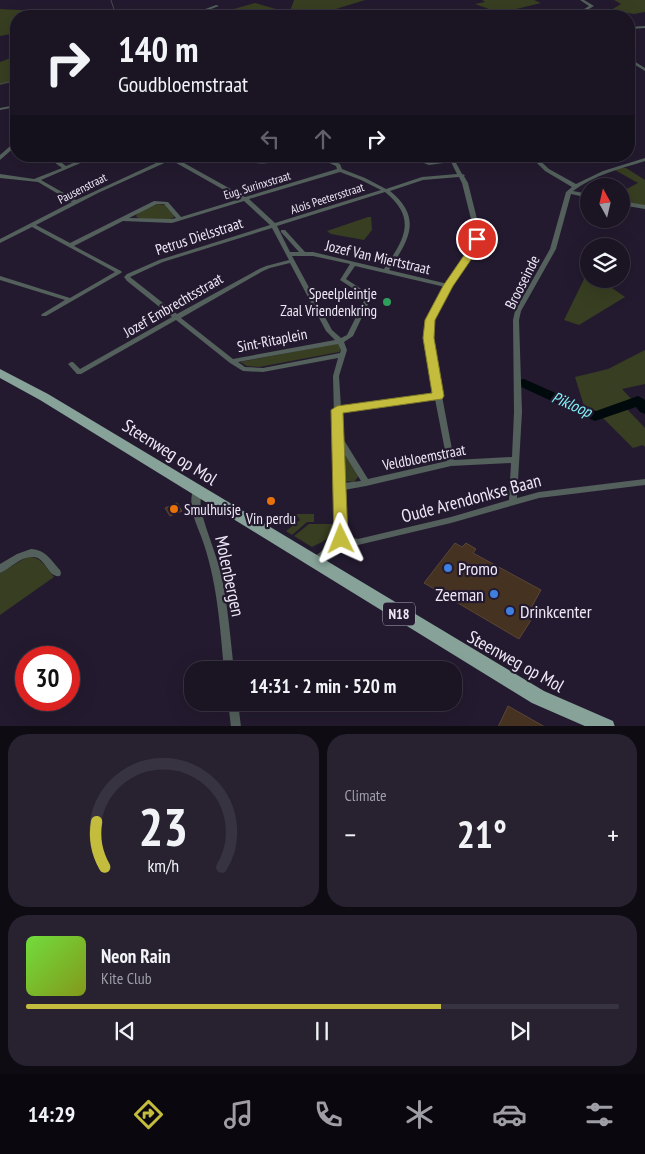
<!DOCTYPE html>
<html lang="en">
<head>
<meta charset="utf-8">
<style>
  body { margin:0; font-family:"PT Sans Narrow",sans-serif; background:#272130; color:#f1f3f6; height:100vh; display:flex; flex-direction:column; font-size:19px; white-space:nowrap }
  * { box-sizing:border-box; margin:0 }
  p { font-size:16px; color:#9f9ea6 }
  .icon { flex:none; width:28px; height:28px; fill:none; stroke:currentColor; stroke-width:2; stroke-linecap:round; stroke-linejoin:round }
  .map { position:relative; height:726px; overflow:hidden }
  .sheet { display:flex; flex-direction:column; gap:8px; padding:8px; background:#0e0b13; flex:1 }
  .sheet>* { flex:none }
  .banner { position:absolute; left:10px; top:10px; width:625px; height:152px; border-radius:20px; box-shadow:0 5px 20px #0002,0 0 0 1px #383341; background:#1a1423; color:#f1f3f6; overflow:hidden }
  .needle { width:32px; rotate:352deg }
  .fabs { position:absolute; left:580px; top:178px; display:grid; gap:10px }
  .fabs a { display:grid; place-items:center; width:50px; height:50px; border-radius:50%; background:#1a1423; box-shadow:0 5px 20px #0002,0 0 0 1px #383341; font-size:25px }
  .speed { position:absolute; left:15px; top:646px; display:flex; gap:10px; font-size:25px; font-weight:700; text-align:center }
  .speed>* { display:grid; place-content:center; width:65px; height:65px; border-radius:50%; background:#1a1423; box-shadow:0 5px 20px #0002,0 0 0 1px #383341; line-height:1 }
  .speed .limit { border:8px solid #d22; background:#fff; color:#111 }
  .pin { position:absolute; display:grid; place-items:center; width:42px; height:42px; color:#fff; margin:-21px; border:2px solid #fff; border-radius:50%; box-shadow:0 1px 5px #0007 }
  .me { position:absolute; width:55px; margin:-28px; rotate:358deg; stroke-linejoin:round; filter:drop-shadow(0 0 4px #0008) }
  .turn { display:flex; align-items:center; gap:18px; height:105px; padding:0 25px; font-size:22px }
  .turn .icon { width:65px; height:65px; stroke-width:2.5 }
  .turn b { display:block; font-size:35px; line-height:42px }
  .lanes { display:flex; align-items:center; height:48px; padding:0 25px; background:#0003; justify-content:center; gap:25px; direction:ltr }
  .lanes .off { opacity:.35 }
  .big { font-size:38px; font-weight:600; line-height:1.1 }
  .sheet .card { flex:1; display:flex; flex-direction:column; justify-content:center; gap:8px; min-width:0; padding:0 18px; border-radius:20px; background:#272130 }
  .sheet .dial { align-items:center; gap:0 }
  .dial svg { height:130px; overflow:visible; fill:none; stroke:#383341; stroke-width:7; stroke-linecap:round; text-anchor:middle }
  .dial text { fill:#f1f3f6; stroke:none }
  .song { display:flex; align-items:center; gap:15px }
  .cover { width:60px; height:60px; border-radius:8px; background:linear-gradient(135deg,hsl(100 70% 55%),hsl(70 70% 35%)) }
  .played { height:5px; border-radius:2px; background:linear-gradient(90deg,#c4bc3d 70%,#383341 70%) }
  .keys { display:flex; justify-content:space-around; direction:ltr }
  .heat { display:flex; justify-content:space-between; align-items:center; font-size:28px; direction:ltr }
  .sheet .tiles { flex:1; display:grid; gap:8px; grid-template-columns:1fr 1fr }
  .card:last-child { grid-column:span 2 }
  .trip { position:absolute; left:184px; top:661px; width:278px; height:50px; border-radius:20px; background:#1a1423; box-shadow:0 5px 20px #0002,0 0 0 1px #383341; font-weight:600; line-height:50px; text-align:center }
  .dock { display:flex; height:80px; justify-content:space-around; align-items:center; background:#0a080e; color:#9f9ea6 }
  .dock .icon { width:35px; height:35px }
  .dock .current { color:#c4bc3d }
  .dock b { font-size:22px; color:#f1f3f6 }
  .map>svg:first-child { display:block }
</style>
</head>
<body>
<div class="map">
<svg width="645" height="727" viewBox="0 0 645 727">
  <rect width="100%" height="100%" fill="#231a2f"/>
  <!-- green -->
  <path fill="#383e21" d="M294,0H365L336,9L339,16H241L244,14L230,10L255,3L286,12L290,11Z
    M482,0H534L541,3L500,13L475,4L485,2Z
    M614,0H645V12L634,14L611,10L621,4Z
    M0,9L40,11L46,16H16V33L0,36Z
    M115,11L116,16H53L50,14Z
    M16,56V81L0,85V62Z
    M620,168H626L645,180V206L621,201V192L638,183L615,170Z
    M158,204L166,205L175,216C168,224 149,219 139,219L136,216L138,212Z
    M368,217H371L372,230L364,240L331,234L327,231Z
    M588,271L589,279H599L625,297L579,325L564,320Z
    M339,343L341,350L339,352L259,367L247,366L240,362Z
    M645,350V384L622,389L636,404L626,408L645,428V447L643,445L633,448L597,412H590L584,406L575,377L608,369Z
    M343,450L358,474V477L354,482L346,481L344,478Z
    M296,514H314V522H307L292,535L286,531L300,520Z
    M309,524H337C334,537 322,542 312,547L294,536Z
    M27,557C41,556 46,567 54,577L0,615V573Z"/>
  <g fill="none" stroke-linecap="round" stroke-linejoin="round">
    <!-- stream -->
    <path stroke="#474c52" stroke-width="1" d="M111,0L116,16
      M0,84L16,80"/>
    <!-- river -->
    <path fill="#00090b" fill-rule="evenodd" d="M524,379L596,411L638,396L645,400V414L640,412L636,407L595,421L519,386L518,383L519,380Z"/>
  </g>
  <!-- building -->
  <path fill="#453221" stroke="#5a4634" d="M177,503L182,511L170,516L165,508Z
    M455,543L462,547L466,543L476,549L473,553L541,590L526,617L531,620L519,639L424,583Z
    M508,706L545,727H498Z"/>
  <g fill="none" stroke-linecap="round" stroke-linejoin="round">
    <!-- minor -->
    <path fill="#53605b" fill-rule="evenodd" d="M580,0H584L594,6L577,16H573L589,6Z
      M216,5L219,6L192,16H187Z
      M645,26V28L629,29V27Z
      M629,58L645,68V71L629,61Z
      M16,105V107L0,110V108Z
      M46,156H52L66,166L90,156H97L41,180L76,200L167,158L165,156H178L175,158L245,197L337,169L336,166L314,156H321L340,164L342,169L365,178L386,189L422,177L457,174L451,162L429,165L405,156H413L429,161L468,156H483L455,161L462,174L465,175L464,176L468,183L480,231V239L477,248L442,302L433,319L431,329L442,396L454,460L512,457L514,412L513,320L515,311L550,249L566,192L572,187L545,171L530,156H535L549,169L576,184L603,171L645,158V161C620,169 594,175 573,191L589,194V198L571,194L556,249L521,311L519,320L522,412L517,498L539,492L645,479V485L539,498L451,523L358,545L343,543L318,565L315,566L312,565L311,562L312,559L337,538L333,376L338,358L263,372L243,371L230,363L176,320L81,374H77L68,364L71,362H73L80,369L172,317L127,281L124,277L127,274L159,260L270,225L244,201L172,223L123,221L74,246L121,271L122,272L121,273L46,316H42L41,315L42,314L65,300L0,280V276L70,298L115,272L32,227L0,243V239L72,202L38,182L0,178V174L34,179L62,168ZM171,160L240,199L181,217L168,202L154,201L70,243L36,225L98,193ZM340,172L361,180L381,190L275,223L249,199ZM459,177L462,183L474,231C474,251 458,268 448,284L389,270C409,240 423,218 390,191L423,180ZM385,192C418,219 404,240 384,269L313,252H305L285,230H281V232L299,252H290L277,226ZM157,204H164L176,218L172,219L129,218ZM272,228L289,260L266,266L259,269L177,314L130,277L163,262ZM292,256H313L350,264L340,280L366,297L347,335L341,338L332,330ZM290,263L326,331L335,340L233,359L181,318L263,271L270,268ZM355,266L445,287L427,319L425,329L434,394L341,407L339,376L347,350L344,342L353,336L372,296L346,279ZM338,344L341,350L340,353L263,368L245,367L238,362ZM435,399L447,461L368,479L342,437L341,412ZM342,450L361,481L343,483ZM511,463L509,500L451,517L358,539L345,536L344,490L366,486L451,466Z
      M238,156C246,156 253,161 261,161C271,161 278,156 289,156C272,165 255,167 238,156Z
      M621,201L645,205V209L621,205Z
      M197,487L200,488C202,496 199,505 202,514C207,533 215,551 220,570C228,603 230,637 234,670H224C220,625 217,579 201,536C195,521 187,504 194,488Z
      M31,549C46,550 51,560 60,570L61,573L60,576C47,578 46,556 32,557C20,557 11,568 0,573V564L17,554Z
      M228,702H238L241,727H231Z"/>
    <!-- tertiary -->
    <path fill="#53605b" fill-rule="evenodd" d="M16,141V146L0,160V155Z"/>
    <!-- primary -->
    <path fill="#87a298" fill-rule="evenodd" d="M0,369L48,394L544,691L613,721L615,727H587L532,703L40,400L0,378Z"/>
  </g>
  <!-- route -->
  <path fill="#c4bc3d" stroke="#7f7a28" d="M477,236L482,239L479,248L453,286L435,320L434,338L444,396L442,399L343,413L348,539L346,543L341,544L336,543L334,539L331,410L337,406L432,393L423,338L425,320L443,286L469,248L472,239Z"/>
  <!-- markers -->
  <circle fill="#2e9e5b" stroke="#231a2f" stroke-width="2" cx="387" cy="302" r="5"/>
  <g fill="#e8710a" stroke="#231a2f" stroke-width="2">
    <circle cx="271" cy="501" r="5"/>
    <circle cx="174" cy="509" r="5"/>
  </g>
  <g fill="#3f7fe0" stroke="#231a2f" stroke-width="2">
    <circle cx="448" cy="568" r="5"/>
    <circle cx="494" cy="594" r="5"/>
    <circle cx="510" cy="611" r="5"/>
  </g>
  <g text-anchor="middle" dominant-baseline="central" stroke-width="4.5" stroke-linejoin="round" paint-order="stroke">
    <!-- far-street labels -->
    <g font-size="12" fill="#eee8f7" stroke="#231a2f">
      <text transform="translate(257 185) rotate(-17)">Eug. Surinxstraat</text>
      <text transform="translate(82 188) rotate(-27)">Pausenstraat</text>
      <text transform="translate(327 198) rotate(-18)">Alois Peetersstraat</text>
    </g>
    <!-- shield labels -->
    <rect fill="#231a2f" stroke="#b1aabb" stroke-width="1" x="383" y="602.5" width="32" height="23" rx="4"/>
    <g font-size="14" font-weight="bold" fill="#eee8f7">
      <text x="399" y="614">N18</text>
    </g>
    <!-- street labels -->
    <g font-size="15" fill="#eee8f7" stroke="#231a2f">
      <text transform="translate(199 236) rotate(-18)">Petrus Dielsstraat</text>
      <text transform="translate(378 257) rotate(13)">Jozef Van Miertstraat</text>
      <text transform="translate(522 282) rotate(-63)">Brooseinde</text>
      <text transform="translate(173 305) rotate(-30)">Jozef Embrechtsstraat</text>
      <text transform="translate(272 340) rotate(-11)">Sint-Ritaplein</text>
      <text transform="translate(424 457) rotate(-11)">Veldbloemstraat</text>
    </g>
    <!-- poi labels -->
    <g font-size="15" fill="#eee8f7" stroke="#231a2f" text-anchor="end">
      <text x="377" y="293">Speelpleintje<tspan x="377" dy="17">Zaal Vriendenkring</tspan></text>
      <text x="184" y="509" text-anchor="start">Smulhuisje</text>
      <text x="271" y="518" text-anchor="middle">Vin perdu</text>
    </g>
    <!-- water labels -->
    <g font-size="16" font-style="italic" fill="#82f1f9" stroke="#231a2f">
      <text transform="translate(572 404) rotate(23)">Pikloop</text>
    </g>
    <!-- near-street labels -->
    <g font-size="18" fill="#eee8f7" stroke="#231a2f">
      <text transform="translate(170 452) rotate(32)">Steenweg op Mol</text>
      <text transform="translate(471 498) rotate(-15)">Oude Arendonkse Baan</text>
      <text transform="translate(230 576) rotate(78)">Molenbergen</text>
      <text transform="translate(516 661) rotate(29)">Steenweg op Mol</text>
    </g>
    <!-- near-poi labels -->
    <g font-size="18" fill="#eee8f7" stroke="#231a2f" text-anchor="start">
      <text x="458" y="568">Promo</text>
      <text x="484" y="594" text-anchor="end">Zeeman</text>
      <text x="520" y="611">Drinkcenter</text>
    </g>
  </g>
</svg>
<div class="fabs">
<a><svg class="needle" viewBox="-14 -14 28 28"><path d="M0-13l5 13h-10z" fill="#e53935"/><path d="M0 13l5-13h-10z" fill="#9f9ea6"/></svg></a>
<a><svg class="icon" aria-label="layers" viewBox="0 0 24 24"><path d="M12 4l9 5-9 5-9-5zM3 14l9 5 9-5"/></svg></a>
</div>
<div class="speed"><div class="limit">30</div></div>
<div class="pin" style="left:477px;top:239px;background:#d93025"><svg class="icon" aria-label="arrive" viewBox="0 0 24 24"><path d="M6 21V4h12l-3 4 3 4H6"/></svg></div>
<svg class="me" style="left:341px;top:539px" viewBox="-20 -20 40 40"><path d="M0-17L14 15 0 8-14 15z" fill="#c4bc3d" stroke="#fff" stroke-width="4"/></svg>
<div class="trip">14:31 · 2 min · 520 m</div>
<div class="banner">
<div class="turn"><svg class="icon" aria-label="right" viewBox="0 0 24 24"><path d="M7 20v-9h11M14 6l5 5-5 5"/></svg><div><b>140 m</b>Goudbloemstraat</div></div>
<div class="lanes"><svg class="icon off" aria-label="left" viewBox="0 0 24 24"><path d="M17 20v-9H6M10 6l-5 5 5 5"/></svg><svg class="icon off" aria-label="ahead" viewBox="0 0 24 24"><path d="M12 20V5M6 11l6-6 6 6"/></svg><svg class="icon" aria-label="right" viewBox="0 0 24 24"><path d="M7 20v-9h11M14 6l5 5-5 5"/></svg></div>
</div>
</div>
<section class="sheet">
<div class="tiles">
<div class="card dial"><svg viewBox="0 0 100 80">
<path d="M14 69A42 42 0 1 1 86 69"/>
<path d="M14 69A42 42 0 0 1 9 41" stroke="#c4bc3d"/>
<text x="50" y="56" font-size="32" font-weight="700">23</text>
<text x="50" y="72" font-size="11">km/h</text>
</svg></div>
<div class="card"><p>Climate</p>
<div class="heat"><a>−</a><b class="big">21°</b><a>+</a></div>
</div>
<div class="card">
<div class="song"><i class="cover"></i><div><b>Neon Rain</b><p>Kite Club</p></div></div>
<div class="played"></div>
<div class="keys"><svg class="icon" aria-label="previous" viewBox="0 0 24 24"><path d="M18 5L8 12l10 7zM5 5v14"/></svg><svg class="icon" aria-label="pause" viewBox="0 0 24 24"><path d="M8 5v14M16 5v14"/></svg><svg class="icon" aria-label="next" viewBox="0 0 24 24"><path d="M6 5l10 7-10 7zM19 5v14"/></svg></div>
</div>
</div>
</section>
<nav class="dock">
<b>14:29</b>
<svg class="icon current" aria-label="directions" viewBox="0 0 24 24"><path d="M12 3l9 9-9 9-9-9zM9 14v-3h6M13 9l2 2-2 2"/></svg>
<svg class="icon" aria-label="music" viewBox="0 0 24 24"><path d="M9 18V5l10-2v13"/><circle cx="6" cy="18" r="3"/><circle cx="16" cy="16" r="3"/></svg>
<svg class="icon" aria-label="phone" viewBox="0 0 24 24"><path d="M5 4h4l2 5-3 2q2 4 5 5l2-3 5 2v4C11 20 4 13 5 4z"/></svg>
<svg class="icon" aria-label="climate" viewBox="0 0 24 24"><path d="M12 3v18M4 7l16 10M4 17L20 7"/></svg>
<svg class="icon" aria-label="car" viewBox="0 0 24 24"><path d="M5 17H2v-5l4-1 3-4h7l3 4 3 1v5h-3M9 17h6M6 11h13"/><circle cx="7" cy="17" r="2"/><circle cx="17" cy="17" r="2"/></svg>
<svg class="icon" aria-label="filters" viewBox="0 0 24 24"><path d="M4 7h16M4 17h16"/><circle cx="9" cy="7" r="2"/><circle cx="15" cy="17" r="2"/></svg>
</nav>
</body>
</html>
